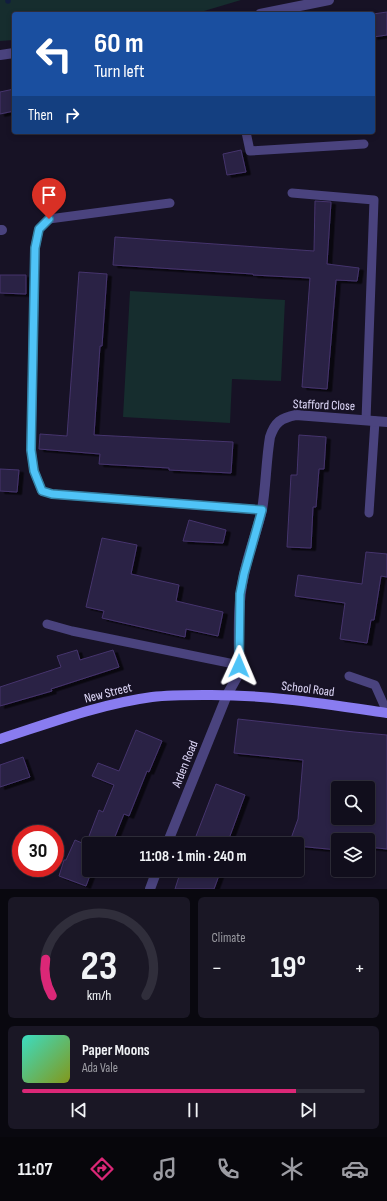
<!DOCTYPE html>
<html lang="en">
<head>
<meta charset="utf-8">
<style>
  body { margin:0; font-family:"Sofia Sans Condensed",sans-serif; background:#1a1725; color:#f1f3f6; height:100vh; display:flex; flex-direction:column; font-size:15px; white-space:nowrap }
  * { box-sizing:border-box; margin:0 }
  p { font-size:13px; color:#9c9ca3 }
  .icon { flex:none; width:22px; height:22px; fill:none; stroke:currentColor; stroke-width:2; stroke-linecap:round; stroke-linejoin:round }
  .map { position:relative; height:889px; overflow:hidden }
  .sheet { display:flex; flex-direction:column; gap:8px; padding:8px; background:#09080f; flex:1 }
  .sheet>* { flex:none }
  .guide { position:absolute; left:12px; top:12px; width:363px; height:122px; border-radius:4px; box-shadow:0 2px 6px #0003,0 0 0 1px #302e3b; background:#1a4fa0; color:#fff; overflow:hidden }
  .tools { position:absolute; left:331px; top:781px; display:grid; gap:8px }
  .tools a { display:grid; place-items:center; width:44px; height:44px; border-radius:4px; background:#110e1c; box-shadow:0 2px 6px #0003,0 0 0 1px #302e3b; font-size:20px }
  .speed { position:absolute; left:12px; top:825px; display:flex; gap:8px; font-size:20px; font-weight:700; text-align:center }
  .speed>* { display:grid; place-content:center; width:52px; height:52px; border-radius:50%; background:#110e1c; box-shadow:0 2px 6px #0003,0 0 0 1px #302e3b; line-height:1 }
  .speed .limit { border:6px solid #d22; background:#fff; color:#111 }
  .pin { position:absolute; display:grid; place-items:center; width:34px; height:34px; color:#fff; margin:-41px -17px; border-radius:50% 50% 50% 0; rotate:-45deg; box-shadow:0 0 4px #0007 }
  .pin .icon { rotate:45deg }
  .me { position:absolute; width:44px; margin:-22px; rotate:1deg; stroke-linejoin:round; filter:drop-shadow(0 0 3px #0008) }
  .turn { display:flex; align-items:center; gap:14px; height:84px; padding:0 16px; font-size:18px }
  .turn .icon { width:52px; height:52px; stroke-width:2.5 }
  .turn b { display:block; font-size:28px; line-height:34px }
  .then { display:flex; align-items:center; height:38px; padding:0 16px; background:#0003; gap:8px; font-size:15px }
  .big { font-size:30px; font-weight:700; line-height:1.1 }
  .sheet .widget { flex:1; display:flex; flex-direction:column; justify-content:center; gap:6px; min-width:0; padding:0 14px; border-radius:6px; background:#1a1725 }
  .sheet .dial { align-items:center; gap:0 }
  .dial svg { height:104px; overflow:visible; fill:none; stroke:#302e3b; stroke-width:7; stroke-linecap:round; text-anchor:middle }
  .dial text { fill:#f1f3f6; stroke:none }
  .song { display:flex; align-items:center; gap:12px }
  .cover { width:48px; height:48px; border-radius:6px; background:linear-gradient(135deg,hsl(170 70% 55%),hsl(70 70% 35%)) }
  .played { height:4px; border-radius:2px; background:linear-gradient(90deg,#db2777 80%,#302e3b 80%) }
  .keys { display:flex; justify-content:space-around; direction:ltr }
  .heat { display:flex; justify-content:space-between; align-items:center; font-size:22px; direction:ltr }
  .sheet .tiles { flex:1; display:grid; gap:8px; grid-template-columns:1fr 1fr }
  .widget:last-child { grid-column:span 2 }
  .trip { position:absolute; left:82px; top:837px; width:222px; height:40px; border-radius:4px; background:#110e1c; box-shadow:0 2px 6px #0003,0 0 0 1px #302e3b; font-weight:700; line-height:40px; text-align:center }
  .dock { display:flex; height:64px; justify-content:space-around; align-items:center; background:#07060b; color:#9c9ca3 }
  .dock .icon { width:28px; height:28px }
  .dock .active { color:#db2777 }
  .dock b { font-size:18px; color:#f1f3f6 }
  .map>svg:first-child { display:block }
</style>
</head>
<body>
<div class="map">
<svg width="387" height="889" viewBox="0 0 387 889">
  <defs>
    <filter id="shadow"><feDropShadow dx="4.5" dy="2.5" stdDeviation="0" flood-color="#0009"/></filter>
  </defs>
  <rect width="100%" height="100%" fill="#171225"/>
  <!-- green -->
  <path fill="#162d2e" d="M0,0H241L194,14H14V40L0,41Z
    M130,291L285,300L281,381L232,379L230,423L123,417Z"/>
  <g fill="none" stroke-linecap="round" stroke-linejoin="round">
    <!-- stream -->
    <path stroke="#111d3f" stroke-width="5.5" d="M8,0V1"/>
  </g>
  <!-- building -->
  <path fill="#2b2044" stroke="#45356d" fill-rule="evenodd" filter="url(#shadow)" d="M387,12V35L373,37V14Z
    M14,89V111L0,114V92Z
    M241,150L246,172L227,175L223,154Z
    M315,201L331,202L327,264L359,268L357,281L336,280L327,389L302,387L310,278L253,275V274L113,265L115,237L314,251Z
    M79,272L107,274L102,346H100L94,435L233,442L231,473L169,470V468L99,464L100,454L39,449L40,434L67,436Z
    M0,275H26V294L0,293Z
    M299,435L326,437L324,469H319L316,507H313L311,548L287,547L291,475H297Z
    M0,469L19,470L17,492L0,491Z
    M189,520L226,530L223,543L183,541Z
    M102,538L137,545L131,574L179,585L176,601L223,612L218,636L186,629L185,637L102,618L104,611L86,607Z
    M366,552L387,554V577L381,576L374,620H371L367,643L340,639L345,603L295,596L298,575L362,584Z
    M77,650L80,660L113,650L119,667L51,689L52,691L0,706V687L61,667L57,656Z
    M238,719L354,732L387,735V849L368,847V840H338V850L297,846V844H289L298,819L303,760L234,753ZM338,788H368V818H338Z
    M136,730L162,741L149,772L147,771L129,816L124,814L112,844H86L99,810L103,812L114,785L92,776L98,763L119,771Z
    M23,757L30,777L0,787V765Z
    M216,784L245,795L227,844H193Z
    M75,840L89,846V870H92L86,886L59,876L64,860H66Z
    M181,870H221L214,889H175Z"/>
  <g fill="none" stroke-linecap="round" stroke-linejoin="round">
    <!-- lane -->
    <path stroke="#4a437e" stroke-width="9" d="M246,132L250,151L364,144
      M292,193L374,200L366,420
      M170,203L49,219L39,229L35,248L31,450L34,471L42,491L52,494L262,510
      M369,513L375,421
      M47,624L72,631L239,665
      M349,676L375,685L387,712"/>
    <!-- street -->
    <path stroke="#4a437e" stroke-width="10" d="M260,14L329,0
      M0,55L14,53
      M0,230H2
      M167,844L227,695L237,677L239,669C239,638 237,605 244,575C248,553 257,532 262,510C266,486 266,461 270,437C275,422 281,418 296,415L387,422
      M150,889L157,870"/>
    <!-- secondary -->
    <path stroke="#897cf0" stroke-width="10" d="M0,739C50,723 100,704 152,697C169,695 186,695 203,695C265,694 326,704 387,713"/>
  </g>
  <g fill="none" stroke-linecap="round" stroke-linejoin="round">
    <defs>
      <path id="route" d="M49,219L39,229L35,248L31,450L34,471L42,491L52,494L262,510L244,574L240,594L239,666"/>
    </defs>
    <!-- route casing -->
    <use href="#route" stroke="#337fa1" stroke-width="10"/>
    <!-- route -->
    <use href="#route" stroke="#4fc3f7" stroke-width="7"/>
  </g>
  <g text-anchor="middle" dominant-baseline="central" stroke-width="4" stroke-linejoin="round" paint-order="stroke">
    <!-- street labels -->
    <g font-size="13" fill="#e1dafb" stroke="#171225">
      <text transform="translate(324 405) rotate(2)">Stafford Close</text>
      <text transform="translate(308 689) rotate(7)">School Road</text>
      <text transform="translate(108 693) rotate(-14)">New Street</text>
      <text transform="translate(185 764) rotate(-68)">Arden Road</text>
    </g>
  </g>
</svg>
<div class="tools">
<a><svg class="icon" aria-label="search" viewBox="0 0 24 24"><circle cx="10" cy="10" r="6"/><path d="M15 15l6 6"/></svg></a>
<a><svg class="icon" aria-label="layers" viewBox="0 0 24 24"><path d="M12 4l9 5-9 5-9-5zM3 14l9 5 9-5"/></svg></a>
</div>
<div class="speed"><div class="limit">30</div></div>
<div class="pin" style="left:49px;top:219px;background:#d93025"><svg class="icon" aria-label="arrive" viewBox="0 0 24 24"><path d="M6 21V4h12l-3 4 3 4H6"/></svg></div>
<svg class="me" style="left:239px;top:666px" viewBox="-20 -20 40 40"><path d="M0-17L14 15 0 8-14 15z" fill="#4fc3f7" stroke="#fff" stroke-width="4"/></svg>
<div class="trip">11:08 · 1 min · 240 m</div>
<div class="guide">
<div class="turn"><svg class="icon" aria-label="left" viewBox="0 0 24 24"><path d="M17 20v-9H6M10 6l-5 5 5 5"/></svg><div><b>60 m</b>Turn left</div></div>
<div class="then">Then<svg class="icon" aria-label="right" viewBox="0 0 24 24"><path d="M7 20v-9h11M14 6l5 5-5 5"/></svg></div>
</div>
</div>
<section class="sheet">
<div class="tiles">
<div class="widget dial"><svg viewBox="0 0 100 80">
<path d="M14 69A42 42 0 1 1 86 69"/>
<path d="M14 69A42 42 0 0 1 9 41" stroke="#db2777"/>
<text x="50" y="56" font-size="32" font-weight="700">23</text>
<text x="50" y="72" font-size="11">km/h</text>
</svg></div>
<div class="widget"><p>Climate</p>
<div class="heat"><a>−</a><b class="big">19°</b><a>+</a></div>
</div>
<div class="widget">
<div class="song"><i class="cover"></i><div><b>Paper Moons</b><p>Ada Vale</p></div></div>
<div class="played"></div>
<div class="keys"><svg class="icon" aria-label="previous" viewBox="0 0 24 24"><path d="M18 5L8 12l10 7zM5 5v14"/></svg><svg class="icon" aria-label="pause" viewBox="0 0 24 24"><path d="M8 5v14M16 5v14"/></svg><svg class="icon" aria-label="next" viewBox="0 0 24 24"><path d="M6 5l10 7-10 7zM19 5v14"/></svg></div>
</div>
</div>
</section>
<nav class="dock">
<b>11:07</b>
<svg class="icon active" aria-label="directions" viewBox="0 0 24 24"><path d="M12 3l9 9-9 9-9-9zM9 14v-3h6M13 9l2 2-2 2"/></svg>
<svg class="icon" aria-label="music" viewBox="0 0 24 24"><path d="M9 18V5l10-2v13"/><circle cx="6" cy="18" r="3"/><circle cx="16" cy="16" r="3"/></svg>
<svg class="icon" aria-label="phone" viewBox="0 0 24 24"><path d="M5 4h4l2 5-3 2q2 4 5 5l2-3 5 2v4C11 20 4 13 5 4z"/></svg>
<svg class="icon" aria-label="climate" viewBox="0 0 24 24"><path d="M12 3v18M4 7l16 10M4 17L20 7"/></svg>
<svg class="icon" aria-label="car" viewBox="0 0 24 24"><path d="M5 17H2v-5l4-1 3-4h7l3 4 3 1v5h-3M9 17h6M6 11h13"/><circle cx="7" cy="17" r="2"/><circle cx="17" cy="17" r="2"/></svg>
</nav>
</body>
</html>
